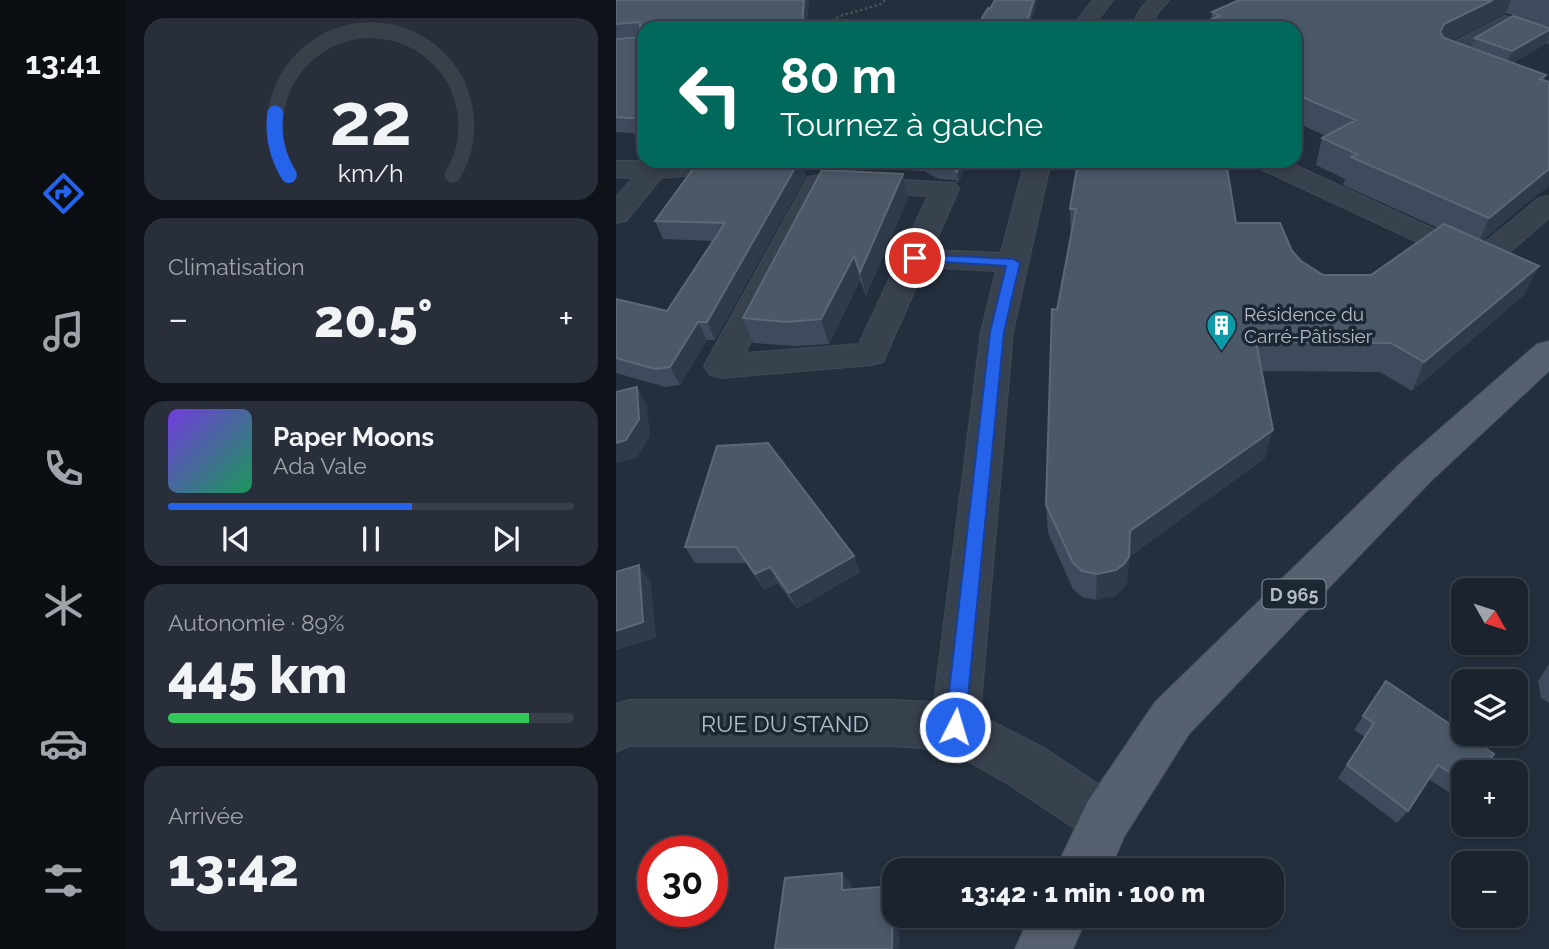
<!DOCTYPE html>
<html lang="fr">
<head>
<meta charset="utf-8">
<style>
  body { margin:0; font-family:Raleway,sans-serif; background:#282f3a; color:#f1f3f6; height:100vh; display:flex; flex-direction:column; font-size:26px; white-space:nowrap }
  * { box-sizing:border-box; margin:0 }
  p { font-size:23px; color:#a0a4aa }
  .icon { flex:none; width:38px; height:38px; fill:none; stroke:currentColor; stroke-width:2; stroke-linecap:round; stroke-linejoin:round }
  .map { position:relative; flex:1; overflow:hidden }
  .details { display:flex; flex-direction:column; gap:18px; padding:18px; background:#0f1319; width:490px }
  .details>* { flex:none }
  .guide { position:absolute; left:21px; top:21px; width:665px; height:147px; border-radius:21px; box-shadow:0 4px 10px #0003,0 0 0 2px #39404a; background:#00695c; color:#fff; overflow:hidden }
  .needle { width:46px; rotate:129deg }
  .fabs { position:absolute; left:835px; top:578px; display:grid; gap:14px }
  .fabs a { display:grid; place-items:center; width:77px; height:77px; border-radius:14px; background:#1b232e; box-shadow:0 4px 10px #0003,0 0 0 2px #39404a; font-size:35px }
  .speed { position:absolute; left:21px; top:836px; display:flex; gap:14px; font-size:35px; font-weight:700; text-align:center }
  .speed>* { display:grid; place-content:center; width:91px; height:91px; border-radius:50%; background:#1b232e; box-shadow:0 4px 10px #0003,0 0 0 2px #39404a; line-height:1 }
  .speed .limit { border:10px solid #d22; background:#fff; color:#111 }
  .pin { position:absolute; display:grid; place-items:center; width:60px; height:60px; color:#fff; margin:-30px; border:4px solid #fff; border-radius:50%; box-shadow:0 2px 7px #0007 }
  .me { position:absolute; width:77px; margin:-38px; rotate:5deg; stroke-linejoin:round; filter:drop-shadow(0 0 5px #0008) }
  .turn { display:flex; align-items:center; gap:24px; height:147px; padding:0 28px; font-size:32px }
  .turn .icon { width:91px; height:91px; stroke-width:2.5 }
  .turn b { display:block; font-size:49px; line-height:60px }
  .big { font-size:52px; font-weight:800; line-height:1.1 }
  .details .card { flex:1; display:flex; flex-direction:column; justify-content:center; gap:10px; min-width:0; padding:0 24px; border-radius:21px; background:#282f3a }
  .details .dial { align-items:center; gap:0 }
  .dial svg { height:182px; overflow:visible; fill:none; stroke:#39404a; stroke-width:7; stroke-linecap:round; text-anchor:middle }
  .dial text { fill:#f1f3f6; stroke:none }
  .song { display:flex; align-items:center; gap:21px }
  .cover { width:84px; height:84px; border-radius:10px; background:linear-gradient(135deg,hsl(260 70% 55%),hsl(150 70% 35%)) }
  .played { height:7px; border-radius:4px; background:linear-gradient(90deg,#2563eb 60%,#39404a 60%) }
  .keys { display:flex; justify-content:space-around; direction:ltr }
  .heat { display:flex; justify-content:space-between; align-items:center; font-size:38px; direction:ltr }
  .charge { height:10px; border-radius:5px; background:linear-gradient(90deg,#34c759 89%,#39404a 0) }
  .trip { position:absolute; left:266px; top:858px; width:402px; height:70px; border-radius:21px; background:#1b232e; box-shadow:0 4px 10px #0003,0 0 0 2px #39404a; font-weight:800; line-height:70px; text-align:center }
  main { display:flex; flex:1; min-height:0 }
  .menu { display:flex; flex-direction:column; width:126px; justify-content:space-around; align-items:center; background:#0b0e12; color:#a0a4aa }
  .menu .icon { width:49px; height:49px }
  .menu .selected { color:#2563eb }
  .menu b { font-size:32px; color:#f1f3f6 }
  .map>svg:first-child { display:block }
</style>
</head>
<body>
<main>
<nav class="menu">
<b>13:41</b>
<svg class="icon selected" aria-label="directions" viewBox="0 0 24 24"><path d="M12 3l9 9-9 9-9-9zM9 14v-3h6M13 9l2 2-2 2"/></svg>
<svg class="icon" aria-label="music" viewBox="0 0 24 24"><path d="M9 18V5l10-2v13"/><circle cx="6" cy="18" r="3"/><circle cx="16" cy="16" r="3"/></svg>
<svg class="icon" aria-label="phone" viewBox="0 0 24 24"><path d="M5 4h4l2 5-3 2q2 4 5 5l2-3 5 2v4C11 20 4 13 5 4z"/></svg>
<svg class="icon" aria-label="climate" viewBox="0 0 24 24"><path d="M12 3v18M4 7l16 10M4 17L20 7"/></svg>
<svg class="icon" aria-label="car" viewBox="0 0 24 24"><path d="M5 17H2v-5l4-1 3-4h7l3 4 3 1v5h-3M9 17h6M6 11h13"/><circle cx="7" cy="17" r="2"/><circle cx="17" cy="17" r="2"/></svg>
<svg class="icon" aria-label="filters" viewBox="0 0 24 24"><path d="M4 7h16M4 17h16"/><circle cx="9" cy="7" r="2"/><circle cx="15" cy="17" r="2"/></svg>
</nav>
<section class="details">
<div class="card dial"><svg viewBox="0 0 100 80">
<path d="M14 69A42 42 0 1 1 86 69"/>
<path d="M14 69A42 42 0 0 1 8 42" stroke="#2563eb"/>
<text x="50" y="56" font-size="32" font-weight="700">22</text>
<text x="50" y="72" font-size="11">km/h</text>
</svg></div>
<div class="card"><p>Climatisation</p>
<div class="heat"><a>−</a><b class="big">20.5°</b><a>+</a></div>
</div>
<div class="card">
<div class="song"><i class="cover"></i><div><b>Paper Moons</b><p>Ada Vale</p></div></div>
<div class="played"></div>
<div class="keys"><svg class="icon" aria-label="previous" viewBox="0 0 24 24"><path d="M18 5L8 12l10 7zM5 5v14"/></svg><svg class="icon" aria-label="pause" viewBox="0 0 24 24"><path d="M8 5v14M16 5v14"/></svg><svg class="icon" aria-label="next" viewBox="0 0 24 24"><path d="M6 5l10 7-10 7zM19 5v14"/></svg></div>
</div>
<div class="card"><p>Autonomie · 89%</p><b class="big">445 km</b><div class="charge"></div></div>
<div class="card"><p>Arrivée</p><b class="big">13:42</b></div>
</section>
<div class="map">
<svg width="933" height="949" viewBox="0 0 933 949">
  <rect width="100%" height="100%" fill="#242f3e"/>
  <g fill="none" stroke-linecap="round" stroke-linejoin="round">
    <defs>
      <path id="minor" d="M477,0H497L476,28H455Z
        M532,0H553L542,13L536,28H516L523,11Z
        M889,16L933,30V43L891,29L847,55L933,85V100L821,61L818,56L821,51Z
        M0,161H156L152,167L143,169L45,178L10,221L0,223V197L17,178L0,177Z
        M409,161H435L397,332L364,715L428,748L508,801L516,819L508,837L490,845L472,837L392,784L333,750L276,746H13L0,752V704L13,700H276L318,702L365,332L380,271L309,267L267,362L255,365L105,378L93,374L88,366L192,177L202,175L339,183L343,189L316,250L385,253ZM211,191L312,196L243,344L129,353Z
        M636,161H670L861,249L923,198L933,196V218L875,268L864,271L640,167Z"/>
      <path id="major" d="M933,341V371L815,481L573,734L508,837L494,870H439L472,801L539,702L787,461L921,344Z
        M414,915H472L457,949H399Z"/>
    </defs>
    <!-- minor casing -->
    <use href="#minor" stroke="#414a57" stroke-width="2"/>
    <!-- major casing -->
    <use href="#major" stroke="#414a57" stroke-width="2"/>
    <!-- path -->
    <path stroke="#3f5557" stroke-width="2.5" stroke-dasharray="2.5 2.5" stroke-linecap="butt" d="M203,28L224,16L265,4L269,0"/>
    <!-- minor -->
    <use href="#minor" fill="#38414e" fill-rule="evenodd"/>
    <!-- major -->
    <use href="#major" fill="#56606e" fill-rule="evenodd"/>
  </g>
  <!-- wall -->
  <path fill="#3f4b5c" d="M0,0H193L190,28H28V134L0,132V39L24,37V36L0,38Z
    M623,0H933V27L890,13L835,41L855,48L859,38L929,44L897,63L930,75L928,80L907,206L866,241L908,295L796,391L764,372L645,371L649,458L513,557L511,583L506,590L499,596L480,600L466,597L457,589L432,533L430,505L441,310L455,237L454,209L620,223L676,251L685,261L707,275H755L822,228L727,185L729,179L700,165L706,138L710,136L679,122V28H594L596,12Z
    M283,161H353L342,183L339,180L323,179L308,171L284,170Z
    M287,174L292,198L250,296L244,280L213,344L180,346L137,343L127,318Z
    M190,176L99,340H91L64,385L49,387L0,373V299L51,311L98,241L47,239L39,221Z
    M101,446L244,572L181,609L162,583L148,590L130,563H79L69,547Z
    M933,664V703L925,698L922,681Z
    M770,681L847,772V795L843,799L813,779L792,811L781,823L722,778L749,737L738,730Z"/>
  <!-- shaded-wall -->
  <path fill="#2f3b4b" d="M188,0H193L190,28H186Z
    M418,0H422L413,28H409Z
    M877,0H895L890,13L820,49L824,32L828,24Z
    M933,30V34L929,44L890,67L896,51Z
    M183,161H185L190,176L99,340L91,322Z
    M346,161H353L342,183L341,172Z
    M933,169V186L907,206L861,246L873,218Z
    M287,174L292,198L250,296L244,272Z
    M238,256L244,280L213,344L205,319Z
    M923,266L908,295L796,391L808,362Z
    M82,322L91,340L64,385L54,367Z
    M21,387L31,405L34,436L21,458L0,463V443Z
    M657,430L649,458L513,557L511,583L506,590L499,596L480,600L481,574L514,531Z
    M238,556L244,572L181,609L173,593Z
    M23,565L35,582L40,638L0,650V631Z
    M154,567L162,583L148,590L139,574Z
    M226,873L235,883V900L226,890Z
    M277,886L278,915H284L283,949H276Z"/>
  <!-- building -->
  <path fill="#4b5868" stroke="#5c6777" stroke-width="2" d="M0,0H188L186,28H28V119L0,117V39L24,37V22L0,24Z
    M379,0H418L409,28H360L372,8L374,9Z
    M623,0H877L828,24L824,32L828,38L930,75L924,79L933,82V169L873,218L735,157L741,154L706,138L740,120L679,94V28H620L596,19L604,16L596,12Z
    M897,16L933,28V30L896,51L859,38Z
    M83,161H183L91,322H82L54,367L39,369L0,358V299L51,311L109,223L39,221Z
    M310,161H346L341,172L338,169L321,168Z
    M462,161H610L620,223H664L676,251L685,261L707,275H755L828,224L923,266L808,362L775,343L640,342L657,430L514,531L513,557L508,564L500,570L481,574L466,571L457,563L430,505L436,309L441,310L460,209H454Z
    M206,170L287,174L244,272L238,256L205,319L171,322L127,318Z
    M21,387L23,419L10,440L0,443V392Z
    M152,443L238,556L173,593L154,567L139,574L120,547H69L101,446Z
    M23,565L27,622L0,631V572Z
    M770,681L878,754L866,772H847V781L822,765L792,811L731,765L758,723L747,716Z
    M226,873V890L277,886L276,949H159L169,878Z"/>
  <!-- route -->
  <path fill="#2563eb" stroke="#184099" stroke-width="2" d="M299,254L397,259L404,263L388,332L349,727L346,734L339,736L332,734L329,727L374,332L390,266L295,260V255Z"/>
  <!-- icons -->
  <defs>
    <symbol id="building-pin" viewBox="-11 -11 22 30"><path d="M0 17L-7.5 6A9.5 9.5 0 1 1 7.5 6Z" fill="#0f9aa8" stroke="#1d2633"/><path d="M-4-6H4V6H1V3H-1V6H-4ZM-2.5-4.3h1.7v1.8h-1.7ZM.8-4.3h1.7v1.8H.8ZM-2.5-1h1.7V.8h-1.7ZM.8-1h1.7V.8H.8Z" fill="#fff"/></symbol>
  </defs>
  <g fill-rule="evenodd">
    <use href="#building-pin" x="588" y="308" width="35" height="47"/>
  </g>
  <g text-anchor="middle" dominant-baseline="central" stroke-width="7" stroke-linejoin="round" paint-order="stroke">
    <!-- shield labels -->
    <rect fill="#1d2633" stroke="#878f9c" stroke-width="2" x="646.5" y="579.5" width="63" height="29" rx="5"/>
    <g font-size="18" font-weight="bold" fill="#b4bcc9">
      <text x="678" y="594">D 965</text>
    </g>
    <!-- poi labels -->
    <g font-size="19" fill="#b4bcc9" stroke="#1d2633" text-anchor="start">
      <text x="628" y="314">Résidence du<tspan x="628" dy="22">Carré-Pâtissier</tspan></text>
    </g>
    <!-- near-street labels -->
    <g font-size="23" fill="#b4bcc9" stroke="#1d2633">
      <text x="169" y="723">RUE DU STAND</text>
    </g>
  </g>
</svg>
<div class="fabs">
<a><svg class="needle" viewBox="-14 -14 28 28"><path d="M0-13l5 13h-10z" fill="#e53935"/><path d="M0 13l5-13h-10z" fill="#a0a4aa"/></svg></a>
<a><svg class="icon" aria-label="layers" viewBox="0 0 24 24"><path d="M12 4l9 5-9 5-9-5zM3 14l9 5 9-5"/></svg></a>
<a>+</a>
<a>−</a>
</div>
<div class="speed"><div class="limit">30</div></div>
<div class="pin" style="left:299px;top:258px;background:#d93025"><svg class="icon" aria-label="arrive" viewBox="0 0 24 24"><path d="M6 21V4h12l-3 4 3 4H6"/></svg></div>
<svg class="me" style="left:339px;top:727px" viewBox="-20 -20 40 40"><circle r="17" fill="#2563eb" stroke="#fff" stroke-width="3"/><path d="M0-11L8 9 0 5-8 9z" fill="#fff"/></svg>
<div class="trip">13:42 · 1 min · 100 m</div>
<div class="guide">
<div class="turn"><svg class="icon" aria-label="left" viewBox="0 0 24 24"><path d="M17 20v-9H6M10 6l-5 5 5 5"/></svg><div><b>80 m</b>Tournez à gauche</div></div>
</div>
</div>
</main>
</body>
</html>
